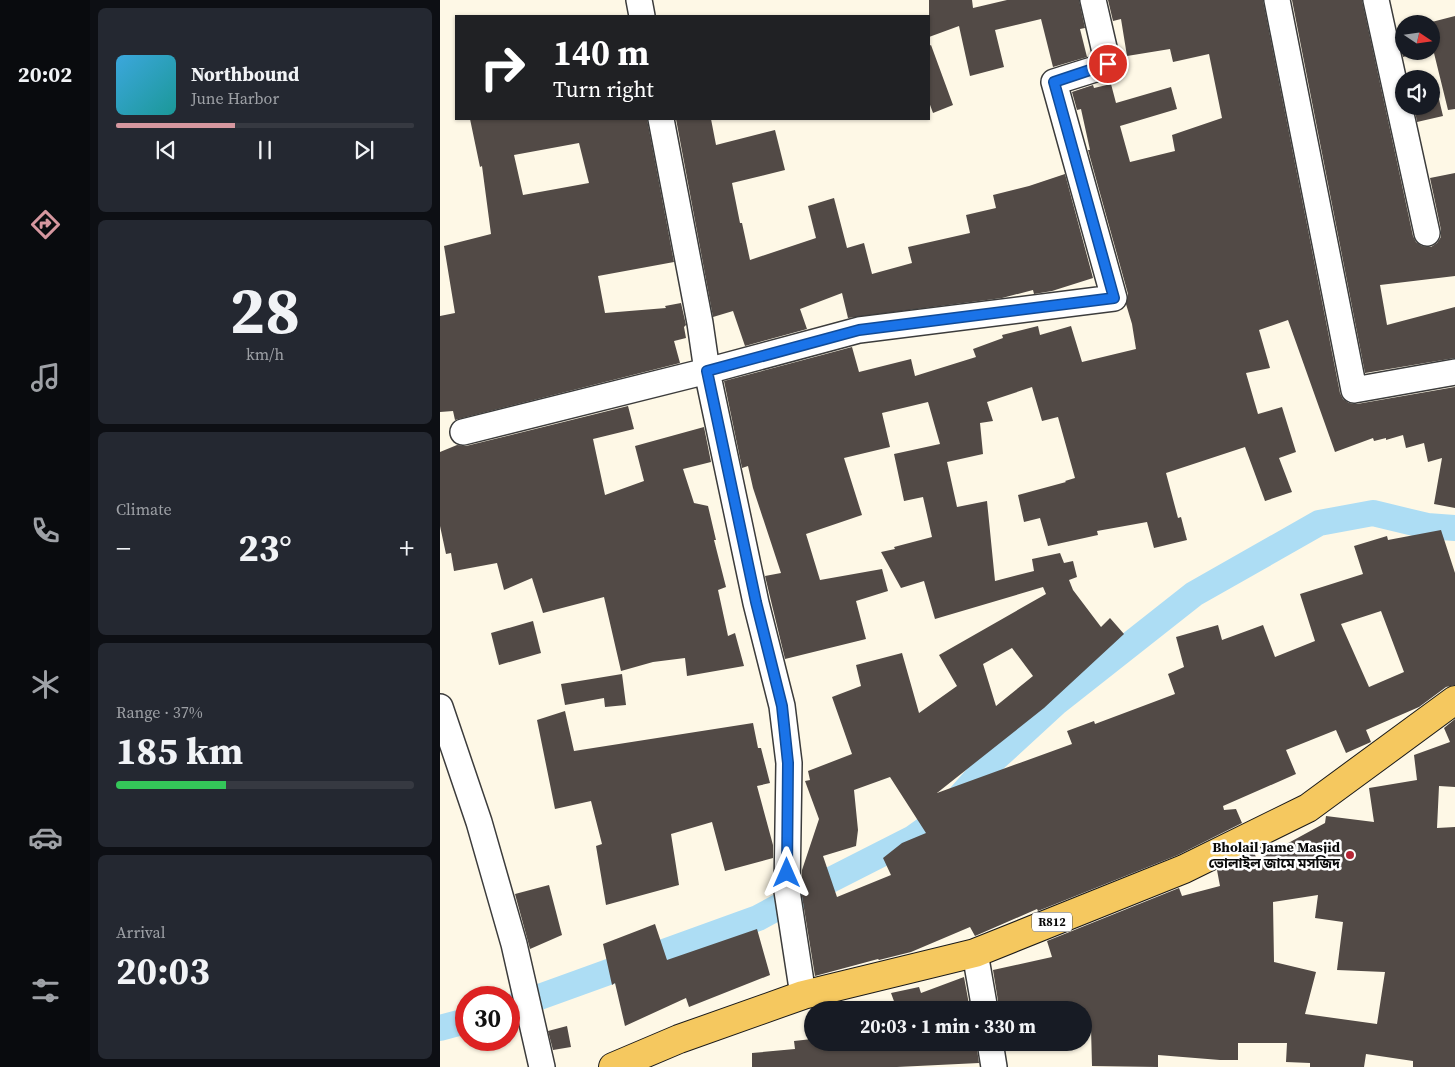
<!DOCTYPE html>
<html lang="en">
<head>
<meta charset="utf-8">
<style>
  body { margin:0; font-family:"Source Serif 4","Noto Sans Bengali",serif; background:#242831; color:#f1f3f6; height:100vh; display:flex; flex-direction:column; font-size:19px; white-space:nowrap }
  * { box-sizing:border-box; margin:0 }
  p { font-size:16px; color:#9ea1a6 }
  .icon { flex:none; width:28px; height:28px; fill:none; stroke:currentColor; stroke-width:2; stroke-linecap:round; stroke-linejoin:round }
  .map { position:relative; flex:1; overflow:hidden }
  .drawer { display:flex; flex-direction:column; gap:8px; padding:8px; background:#0d0f14; width:350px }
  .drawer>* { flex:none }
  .top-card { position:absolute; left:15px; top:15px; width:475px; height:105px; border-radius:0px; box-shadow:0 1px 4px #0004; background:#202124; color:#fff; overflow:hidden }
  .needle { width:32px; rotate:103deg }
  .controls { position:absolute; left:955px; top:15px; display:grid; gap:10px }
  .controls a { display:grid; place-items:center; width:45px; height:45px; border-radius:50%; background:#171b24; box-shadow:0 1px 4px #0004; font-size:25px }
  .speed { position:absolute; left:15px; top:986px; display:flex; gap:10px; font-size:25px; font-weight:700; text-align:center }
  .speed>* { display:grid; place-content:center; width:65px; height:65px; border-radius:50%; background:#171b24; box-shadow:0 1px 4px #0004; line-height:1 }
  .speed .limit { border:8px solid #d22; background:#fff; color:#111 }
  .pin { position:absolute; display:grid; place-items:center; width:42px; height:42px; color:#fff; margin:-21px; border:2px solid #fff; border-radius:50%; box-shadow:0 1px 5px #0007 }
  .me { position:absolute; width:55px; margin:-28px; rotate:0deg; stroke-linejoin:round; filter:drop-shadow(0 0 4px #0008) }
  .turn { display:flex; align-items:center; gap:18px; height:105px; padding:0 15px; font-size:22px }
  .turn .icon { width:65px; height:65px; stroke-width:2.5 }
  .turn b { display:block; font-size:35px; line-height:42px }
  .big { font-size:38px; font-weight:700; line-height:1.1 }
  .drawer .card { flex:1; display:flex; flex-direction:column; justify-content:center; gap:8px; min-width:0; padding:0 18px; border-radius:8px; background:#242831 }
  .drawer .dial { align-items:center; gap:0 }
  .dial b { font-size:65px; line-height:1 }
  .song { display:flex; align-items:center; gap:15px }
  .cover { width:60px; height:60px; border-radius:8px; background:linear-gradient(135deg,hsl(200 70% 55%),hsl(180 70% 35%)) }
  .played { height:5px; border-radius:2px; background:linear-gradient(90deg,#d6979f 40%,#363941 40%) }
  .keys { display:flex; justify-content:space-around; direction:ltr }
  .heat { display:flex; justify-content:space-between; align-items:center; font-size:28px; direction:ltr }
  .charge { height:8px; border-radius:4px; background:linear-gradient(90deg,#34c759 37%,#363941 0) }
  .trip { position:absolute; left:364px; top:1001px; width:288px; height:50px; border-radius:25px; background:#171b24; box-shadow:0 1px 4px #0004; font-weight:700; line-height:50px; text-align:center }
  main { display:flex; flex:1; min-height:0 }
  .tab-bar { display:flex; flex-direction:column; width:90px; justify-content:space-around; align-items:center; background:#090b0e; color:#9ea1a6 }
  .tab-bar .icon { width:35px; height:35px }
  .tab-bar .on { color:#d6979f }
  .tab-bar b { font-size:22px; color:#f1f3f6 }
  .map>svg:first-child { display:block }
</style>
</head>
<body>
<main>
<nav class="tab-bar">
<b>20:02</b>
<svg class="icon on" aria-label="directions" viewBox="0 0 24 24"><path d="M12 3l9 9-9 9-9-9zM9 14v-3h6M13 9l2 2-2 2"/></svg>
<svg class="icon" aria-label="music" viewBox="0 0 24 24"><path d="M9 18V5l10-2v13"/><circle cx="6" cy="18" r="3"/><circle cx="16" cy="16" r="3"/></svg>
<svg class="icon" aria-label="phone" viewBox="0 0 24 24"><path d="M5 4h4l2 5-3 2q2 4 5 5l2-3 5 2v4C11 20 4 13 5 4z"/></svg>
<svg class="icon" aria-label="climate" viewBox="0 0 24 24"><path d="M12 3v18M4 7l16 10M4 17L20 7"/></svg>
<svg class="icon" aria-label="car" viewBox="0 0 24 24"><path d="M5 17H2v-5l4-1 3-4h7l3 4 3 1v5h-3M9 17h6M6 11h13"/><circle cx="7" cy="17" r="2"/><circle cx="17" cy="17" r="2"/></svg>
<svg class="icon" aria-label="filters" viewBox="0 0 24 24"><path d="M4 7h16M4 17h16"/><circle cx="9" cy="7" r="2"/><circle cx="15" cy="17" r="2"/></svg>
</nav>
<section class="drawer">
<div class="card">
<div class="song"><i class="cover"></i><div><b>Northbound</b><p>June Harbor</p></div></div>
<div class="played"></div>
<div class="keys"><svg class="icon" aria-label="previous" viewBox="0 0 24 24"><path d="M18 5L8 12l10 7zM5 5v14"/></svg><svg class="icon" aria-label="pause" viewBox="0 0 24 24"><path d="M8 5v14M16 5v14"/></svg><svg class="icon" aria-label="next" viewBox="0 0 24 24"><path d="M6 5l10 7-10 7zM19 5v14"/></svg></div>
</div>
<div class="card dial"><b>28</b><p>km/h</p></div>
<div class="card"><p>Climate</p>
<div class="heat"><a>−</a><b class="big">23°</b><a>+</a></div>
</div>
<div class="card"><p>Range · 37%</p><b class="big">185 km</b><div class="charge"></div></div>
<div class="card"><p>Arrival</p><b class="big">20:03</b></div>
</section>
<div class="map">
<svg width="1015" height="1067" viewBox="0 0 1015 1067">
  <rect width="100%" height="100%" fill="#fef8e6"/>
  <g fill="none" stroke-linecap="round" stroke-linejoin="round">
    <!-- canal -->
    <path stroke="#adddf4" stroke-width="26" d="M69,1008L318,918L351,900L473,838L501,818L545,768L617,702L754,594L879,523L933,513L987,526L1015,528
      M0,1028L26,1021"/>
  </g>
  <!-- building -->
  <path fill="#524a46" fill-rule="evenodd" d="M489,0H532L533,8L567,0H639L645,28L640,29L647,57L613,67L601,19L555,30L564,67L530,76L519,26L489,37Z
    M668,0H823L900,393L903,399L909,403L917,404L1015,387V508L994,504L1002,458L988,462L984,443L966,448L963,435L946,440V438L934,441L933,438L895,452L848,320L819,330L830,368L806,373L818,414L842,407L856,452L839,458L852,492L825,501L805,447L726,473L738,518L741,517L747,540L714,548L707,522L657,531L658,535L608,546L600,518L584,522L578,495L626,482L625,481L635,478L618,417L602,421L592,387L547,402L553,421L540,423L543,454L507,462L517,507L547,501L555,581L594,571L592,559L620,553L624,563L633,561L637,577L629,580L633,590L661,627L670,618L684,634L604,708L497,793L632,744L627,731L654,721L655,724L735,694L728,674L744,667L736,637L778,625L782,640L823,625L835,657L875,641L860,594L923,574L914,546L947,536L948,540L1001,530L1015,573V685L1006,687L979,707L926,730L931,742L906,753L896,730L846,750L856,774L783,806L784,810L796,809L802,823L738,855L598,911L597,909L535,936L530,927L471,952L439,960L438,959L375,976L361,890L362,870L379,819L365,781L370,780L368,771L412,754L392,697L421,686L416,665L462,653L479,713L517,686L499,655L606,594L603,587L495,619L484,581L461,588L441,552L455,549L454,547L492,537L483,497L464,501L454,454L500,444L488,402L442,413L450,447L404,458L422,515L366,534L380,580L442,569L448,591L416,601L426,639L345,659L325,576L341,573L313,488L308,466L302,468L284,381L412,347L419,372L471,359L475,376L536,357L533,349L563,338L562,335L598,326L600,335L631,326L642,362L696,349L692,324L686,304L688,294L648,150H650L641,109L637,110L632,92L653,85L654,88L671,84L676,103L731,87L737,109L680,126L690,162L735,151L732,135L782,118L769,54L733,62L730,49L687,56L681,19L673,21ZM941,611L964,672L929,687L901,624ZM572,648L593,676L556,706L543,664ZM450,777L486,833L462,843L443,858L451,875L397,897L383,856L416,846L418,830L414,790Z
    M852,0H922L973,236L976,242L982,246L991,247L997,243L1001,237V230L990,178L1015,173V276L940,285L947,325L1015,307V358L925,373Z
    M1015,16V109L1008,110L993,49H991V24H984Z
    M964,26V51H984L963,57L957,28Z
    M491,45L513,105L493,113L489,102V46Z
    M996,87L1003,116L977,122L974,106H991V89Z
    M30,119H207L234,262L158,276L165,313L226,308L225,306L241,303L246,325L244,327L246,338L234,341L240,363L15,420L13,411L0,412V316L15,313L4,246L51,234L42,166L40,167ZM139,143L149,183L83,195L74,155Z
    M236,119H271L276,145L335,130L345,170L292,183L300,223H302L310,260L376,238L368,206L394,198L407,248L424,243L432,274L472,263L468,247L530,233L526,215L556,208L553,195L589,186L625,174L653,278L612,291L594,294L593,290L562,298L408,318L402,293L360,309L367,329L305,346L293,311L273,317Z
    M188,406L194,429L153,439L165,495L204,481L195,446L264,427L271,462L243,469L254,503L268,506L276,540H274L286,587L278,590L288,636L295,633L304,666L247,676L245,658L213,662L181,671L164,597L103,613L92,578L64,590L57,563L14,571L11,553L6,554L0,526V452L17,445L26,446Z
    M93,621L101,653L59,665L51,633Z
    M182,674L186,705L165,707L164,698L125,705L121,684Z
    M125,711L134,751L313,723L318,748H321L330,783L317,786L333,845V858L285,871L272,822L231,834L239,885L166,905L156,846L162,844L151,801L115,809L97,720Z
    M1015,719V787L999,786L997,828L1015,827V1067H973V1061L926,1054L924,1067H870V1063L846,1062L847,1043H798V1060H780L718,1055V1067L652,1066L651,1028H642V1010H573V1004L559,1007L553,970L612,957L607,941L739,888L742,896L780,886L777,870L814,852L817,860L885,823L886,816L934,822L929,788L977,780L974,755L1010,742L1004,728ZM878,895L875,918L903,922L897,970L945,972L937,1024L865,1014L876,972L834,962L833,902Z
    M109,885L122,935L90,949L75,894Z
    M215,924L227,960L317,929L330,975L249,1007L246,998L185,1026L175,983L172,985L163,944Z
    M524,977L530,1010H442L455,1004L451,993L479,987L481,993Z
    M127,1026L131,1047L113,1050L108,1031Z
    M372,1039V1042H536L539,1063L457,1067H312V1053L355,1049L354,1041Z"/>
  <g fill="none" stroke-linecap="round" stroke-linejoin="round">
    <defs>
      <path id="minor" d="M199,0L202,16
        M837,0L914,390L1015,372
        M936,0L987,233
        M221,119L260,323L267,371L316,603L342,706L349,763L347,891L363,995
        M23,432L267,371L419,330L674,298L614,82L668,65L653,0
        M0,707L39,822L74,944L102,1067
        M535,953L545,1010
        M550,1042L554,1067"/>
      <path id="major" d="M173,1067L239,1039L363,995L535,953L744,869L868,808L1015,700"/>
    </defs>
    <!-- minor casing -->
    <use href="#minor" stroke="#3c3c3c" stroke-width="28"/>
    <!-- major casing -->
    <use href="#major" stroke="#1a1a1a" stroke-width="30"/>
    <!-- minor -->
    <use href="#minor" stroke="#fff" stroke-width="25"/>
    <!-- major -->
    <use href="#major" stroke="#f5c85f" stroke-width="28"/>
  </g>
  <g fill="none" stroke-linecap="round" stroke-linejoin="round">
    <defs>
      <path id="route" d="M347,873L348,763L342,706L316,602L267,371L419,330L674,298L614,82L668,64"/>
    </defs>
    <!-- route casing -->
    <use href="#route" stroke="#114b97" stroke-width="12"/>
    <!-- route -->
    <use href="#route" stroke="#1a73e8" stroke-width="9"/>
  </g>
  <!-- markers -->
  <circle fill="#b42635" stroke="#fff" stroke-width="2" cx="910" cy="855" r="5"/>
  <g text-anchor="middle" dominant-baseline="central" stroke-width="5" stroke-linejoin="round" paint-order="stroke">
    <!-- shield labels -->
    <rect fill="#fff" stroke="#535353" stroke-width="1" x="592" y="912.5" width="40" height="19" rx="4"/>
    <g font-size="12" font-weight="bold" fill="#090909">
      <text x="612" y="922">R812</text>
    </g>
    <!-- poi labels -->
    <g font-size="14" font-weight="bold" fill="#090909" stroke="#fff" text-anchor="end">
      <text x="900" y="847">Bholail Jame Masjid<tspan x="900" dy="16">ভোলাইল জামে মসজিদ</tspan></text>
    </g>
  </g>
</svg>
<div class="controls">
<a><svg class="needle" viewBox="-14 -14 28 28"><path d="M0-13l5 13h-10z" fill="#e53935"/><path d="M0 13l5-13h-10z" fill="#9ea1a6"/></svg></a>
<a><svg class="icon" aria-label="sound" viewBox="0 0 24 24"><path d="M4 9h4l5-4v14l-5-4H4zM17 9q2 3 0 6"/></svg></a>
</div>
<div class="speed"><div class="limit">30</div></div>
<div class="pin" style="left:668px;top:64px;background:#d93025"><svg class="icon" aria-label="arrive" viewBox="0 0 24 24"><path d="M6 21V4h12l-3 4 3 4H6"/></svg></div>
<svg class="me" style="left:347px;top:873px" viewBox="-20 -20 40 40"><path d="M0-17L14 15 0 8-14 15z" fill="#1a73e8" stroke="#fff" stroke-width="4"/></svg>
<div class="trip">20:03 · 1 min · 330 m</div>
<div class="top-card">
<div class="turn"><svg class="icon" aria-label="right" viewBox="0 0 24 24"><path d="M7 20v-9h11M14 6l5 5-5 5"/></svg><div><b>140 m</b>Turn right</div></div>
</div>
</div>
</main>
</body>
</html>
